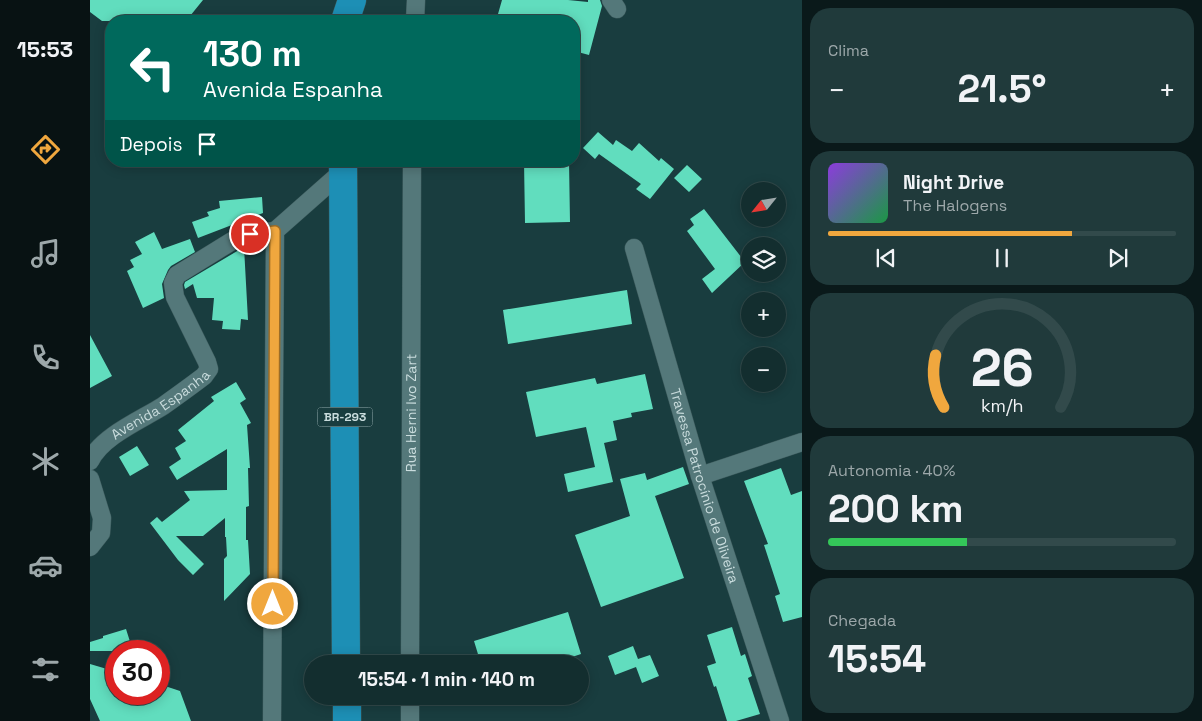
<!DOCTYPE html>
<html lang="pt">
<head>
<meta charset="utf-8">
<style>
  body { margin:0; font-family:"Space Grotesk",sans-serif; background:#203a3b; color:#f1f3f6; height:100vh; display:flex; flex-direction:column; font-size:19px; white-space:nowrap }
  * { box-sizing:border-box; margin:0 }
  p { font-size:16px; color:#9da8aa }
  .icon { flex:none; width:28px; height:28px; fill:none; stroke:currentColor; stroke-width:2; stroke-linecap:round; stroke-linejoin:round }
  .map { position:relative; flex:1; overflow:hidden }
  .drawer { display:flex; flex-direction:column; gap:8px; padding:8px; background:#0a191a; width:400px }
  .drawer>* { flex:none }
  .banner { position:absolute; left:15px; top:15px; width:475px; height:152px; border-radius:20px; box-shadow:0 2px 12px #0003,0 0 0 1px #324a4b; background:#00695c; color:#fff; overflow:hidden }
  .needle { width:32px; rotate:240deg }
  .fabs { position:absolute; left:651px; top:182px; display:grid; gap:10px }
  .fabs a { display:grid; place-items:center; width:45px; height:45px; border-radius:50%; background:#132e2f; box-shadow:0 2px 12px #0003,0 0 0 1px #324a4b; font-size:25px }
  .speed { position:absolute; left:15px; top:640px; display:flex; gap:10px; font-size:25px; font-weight:700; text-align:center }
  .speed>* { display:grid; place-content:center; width:65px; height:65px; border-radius:50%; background:#132e2f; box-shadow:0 2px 12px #0003,0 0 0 1px #324a4b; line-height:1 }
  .speed .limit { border:8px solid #d22; background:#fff; color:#111 }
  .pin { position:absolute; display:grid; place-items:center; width:42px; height:42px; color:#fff; margin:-21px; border:2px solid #fff; border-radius:50%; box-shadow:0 1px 5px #0007 }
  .me { position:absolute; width:55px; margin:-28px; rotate:0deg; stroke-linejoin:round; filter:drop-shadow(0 0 4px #0008) }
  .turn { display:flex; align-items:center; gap:18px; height:105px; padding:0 15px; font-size:22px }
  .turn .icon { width:65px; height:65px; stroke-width:2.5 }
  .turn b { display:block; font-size:35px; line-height:42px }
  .then { display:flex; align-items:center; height:48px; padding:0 15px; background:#0003; gap:10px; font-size:19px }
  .big { font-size:38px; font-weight:700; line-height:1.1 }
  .drawer .tile { flex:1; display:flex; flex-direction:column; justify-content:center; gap:8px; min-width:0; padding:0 18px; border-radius:20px; background:#203a3b }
  .drawer .dial { align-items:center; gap:0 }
  .dial svg { height:130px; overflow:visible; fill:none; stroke:#324a4b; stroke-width:7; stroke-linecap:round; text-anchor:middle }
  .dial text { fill:#f1f3f6; stroke:none }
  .song { display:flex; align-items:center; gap:15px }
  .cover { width:60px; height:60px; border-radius:8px; background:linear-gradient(135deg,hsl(270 70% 55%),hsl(140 70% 35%)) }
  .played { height:5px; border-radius:2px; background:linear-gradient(90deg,#f0a73e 70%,#324a4b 70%) }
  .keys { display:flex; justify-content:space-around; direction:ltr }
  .heat { display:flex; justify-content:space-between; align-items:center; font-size:28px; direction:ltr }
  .charge { height:8px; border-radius:4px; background:linear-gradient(90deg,#34c759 40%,#324a4b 0) }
  .trip { position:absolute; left:214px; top:655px; width:285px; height:50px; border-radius:25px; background:#132e2f; box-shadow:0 2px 12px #0003,0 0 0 1px #324a4b; font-weight:700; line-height:50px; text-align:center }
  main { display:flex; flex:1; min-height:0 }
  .tab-bar { display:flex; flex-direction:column; width:90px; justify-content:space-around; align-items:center; background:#081213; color:#9da8aa }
  .tab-bar .icon { width:35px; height:35px }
  .tab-bar .active { color:#f0a73e }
  .tab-bar b { font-size:22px; color:#f1f3f6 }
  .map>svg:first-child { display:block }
</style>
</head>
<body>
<main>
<nav class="tab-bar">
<b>15:53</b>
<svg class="icon active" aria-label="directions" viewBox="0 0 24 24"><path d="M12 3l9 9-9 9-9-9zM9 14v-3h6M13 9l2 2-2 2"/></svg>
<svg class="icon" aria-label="music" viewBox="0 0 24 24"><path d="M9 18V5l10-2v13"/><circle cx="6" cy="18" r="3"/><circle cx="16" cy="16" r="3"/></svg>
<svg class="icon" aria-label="phone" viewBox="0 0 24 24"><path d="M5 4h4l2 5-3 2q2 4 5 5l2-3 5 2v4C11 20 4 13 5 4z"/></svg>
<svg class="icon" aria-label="climate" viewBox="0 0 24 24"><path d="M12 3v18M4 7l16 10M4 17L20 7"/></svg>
<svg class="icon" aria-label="car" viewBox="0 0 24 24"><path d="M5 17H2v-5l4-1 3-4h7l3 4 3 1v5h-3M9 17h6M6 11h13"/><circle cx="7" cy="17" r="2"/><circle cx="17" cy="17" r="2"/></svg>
<svg class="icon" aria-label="filters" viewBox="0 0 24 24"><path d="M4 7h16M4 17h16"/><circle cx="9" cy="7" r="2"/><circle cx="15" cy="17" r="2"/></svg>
</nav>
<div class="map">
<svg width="712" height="721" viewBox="0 0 712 721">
  <rect width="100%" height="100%" fill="#193d3f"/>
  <!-- building -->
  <path fill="#61ddbe" d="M0,0H113L96,21H12L0,12Z
    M412,0H478L498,2V0H510L512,6L499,55L484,51V21H406Z
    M508,132L523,145L526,140L542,151L549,143L569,161L571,158L584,169L560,199L546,189L551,184L509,154L505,159L493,148Z
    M434,161H479L480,222L435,223Z
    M597,165L612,179L599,192L584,178Z
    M172,197L173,213L108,238L102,222L119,216L117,212L130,208L129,201Z
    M614,209L655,262L622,293L612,279L625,269L597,231L604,225L600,219Z
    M64,232L72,249L100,239L105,252L81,266L78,270L72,284L74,298L53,308L37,271L44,267L40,260L52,254L45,242Z
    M154,247L158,320L151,319L150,330L132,329L133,321L122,320L124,298H107L103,284L95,289L94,285L95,282Z
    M537,290L542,324L418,344L413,310Z
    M0,335L22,376L0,388Z
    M555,374L563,409L541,413L542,417L523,421L527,440L514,443L523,482L478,492L474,474L505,467L496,427L446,437L436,392L505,378L507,384Z
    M146,382L156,399L150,403L161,423L157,425L160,468H158L159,506L156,507V540H158L160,574L134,601V559L137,556L136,537H135V518L113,536H86L114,564L103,575L88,560L60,523L67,517L72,522L100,500L94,491L137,490V449L87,480L79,467L91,459L85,448L96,441L88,430L124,401L121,397Z
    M47,446L59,465L40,476L29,457Z
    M593,467L599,484L565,496L594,578L511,607L485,535L540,516L530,479L555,473L557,480Z
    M691,468L701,495L712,491V617L693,622L685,596L690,594L674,545L678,544L654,481Z
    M478,612L491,654L461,664H391L384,641Z
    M642,627L651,656L655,654L662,676L658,678L670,714L646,721H637L626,686L624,687L617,666L626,663L617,635Z
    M36,629L43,651H0V642L13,638V636Z
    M543,646L548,659L560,655L569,676L552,683L546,667L525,675L518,656Z
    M0,664L17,669L24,694H69V684L90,691L101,721H10L0,699Z"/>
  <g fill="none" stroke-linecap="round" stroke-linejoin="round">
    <defs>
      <g id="street">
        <path d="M521,0L527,9"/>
        <path d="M325,21L326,0"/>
        <path id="s1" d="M544,248L610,476L690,721"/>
        <path id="s2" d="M0,461C12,436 51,420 73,406C87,396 101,386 114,376L119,369L117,362L85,297L83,283L87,275L147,238L160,234L185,231"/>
        <path d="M610,476L712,442"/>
        <path d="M0,479L12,518L11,533L0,547"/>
        <path id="s3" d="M320,664L322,161"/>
        <path d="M182,721L185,231L254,170"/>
        <path d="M320,721V696"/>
      </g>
      <path id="highway" d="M255,21L262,0
        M253,161L256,664
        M257,696V721"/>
    </defs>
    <!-- street casing -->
    <use href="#street" stroke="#3c5a5c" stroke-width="19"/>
    <!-- highway casing -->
    <use href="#highway" stroke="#3c5a5c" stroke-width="29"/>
    <!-- street -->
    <use href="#street" stroke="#54787a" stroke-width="18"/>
    <!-- highway -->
    <use href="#highway" stroke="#1d8fb5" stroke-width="28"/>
  </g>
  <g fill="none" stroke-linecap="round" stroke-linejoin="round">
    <defs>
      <path id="route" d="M160,234L185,231L183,604"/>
    </defs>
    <!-- route casing -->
    <use href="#route" stroke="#9c6d28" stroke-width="12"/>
    <!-- route -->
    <use href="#route" stroke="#f0a73e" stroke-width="9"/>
  </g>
  <g text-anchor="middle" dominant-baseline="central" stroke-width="5" stroke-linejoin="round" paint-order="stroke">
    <!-- shield labels -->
    <rect fill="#193d3f" stroke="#94acae" stroke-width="1" x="227.5" y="407.5" width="55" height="19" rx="4"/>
    <g font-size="12" font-weight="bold" fill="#c9dcdd">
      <text x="255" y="417">BR-293</text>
    </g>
    <!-- street labels -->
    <g font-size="14" fill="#c9dcdd" stroke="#193d3f">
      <text stroke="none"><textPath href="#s2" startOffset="91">Avenida Espanha</textPath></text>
      <text stroke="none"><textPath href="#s3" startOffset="251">Rua Herni Ivo Zart</textPath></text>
      <text stroke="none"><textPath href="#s1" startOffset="248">Travessa Patrocínio de Oliveira</textPath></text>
    </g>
  </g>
</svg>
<div class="fabs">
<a><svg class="needle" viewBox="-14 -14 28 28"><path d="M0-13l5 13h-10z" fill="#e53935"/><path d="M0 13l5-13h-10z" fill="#9da8aa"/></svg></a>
<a><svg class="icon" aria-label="layers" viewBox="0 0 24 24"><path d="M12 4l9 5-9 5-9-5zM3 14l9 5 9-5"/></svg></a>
<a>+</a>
<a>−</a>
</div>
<div class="speed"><div class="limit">30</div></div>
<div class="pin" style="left:160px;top:234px;background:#d93025"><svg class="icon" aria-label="arrive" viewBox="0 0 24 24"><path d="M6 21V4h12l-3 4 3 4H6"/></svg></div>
<svg class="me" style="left:183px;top:604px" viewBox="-20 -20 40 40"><circle r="17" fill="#f0a73e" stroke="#fff" stroke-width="3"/><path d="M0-11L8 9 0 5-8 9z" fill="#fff"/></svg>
<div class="trip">15:54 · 1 min · 140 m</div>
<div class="banner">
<div class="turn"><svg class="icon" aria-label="left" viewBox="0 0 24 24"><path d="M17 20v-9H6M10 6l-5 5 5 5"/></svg><div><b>130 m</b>Avenida Espanha</div></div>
<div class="then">Depois<svg class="icon" aria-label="arrive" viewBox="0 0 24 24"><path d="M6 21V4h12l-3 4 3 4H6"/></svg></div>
</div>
</div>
<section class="drawer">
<div class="tile"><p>Clima</p>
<div class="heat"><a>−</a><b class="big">21.5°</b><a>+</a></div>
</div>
<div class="tile">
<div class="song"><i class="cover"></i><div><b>Night Drive</b><p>The Halogens</p></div></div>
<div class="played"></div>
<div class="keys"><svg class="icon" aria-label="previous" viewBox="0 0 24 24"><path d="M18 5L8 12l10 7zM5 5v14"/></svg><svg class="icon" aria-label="pause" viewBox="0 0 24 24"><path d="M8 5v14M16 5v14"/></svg><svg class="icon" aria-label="next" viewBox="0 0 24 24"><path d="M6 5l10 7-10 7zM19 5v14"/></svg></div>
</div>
<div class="tile dial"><svg viewBox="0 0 100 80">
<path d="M14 69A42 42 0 1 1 86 69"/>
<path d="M14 69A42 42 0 0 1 9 37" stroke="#f0a73e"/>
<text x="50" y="56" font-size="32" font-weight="700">26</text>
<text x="50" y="72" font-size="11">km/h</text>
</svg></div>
<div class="tile"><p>Autonomia · 40%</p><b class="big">200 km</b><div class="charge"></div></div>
<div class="tile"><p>Chegada</p><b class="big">15:54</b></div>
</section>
</main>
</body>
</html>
